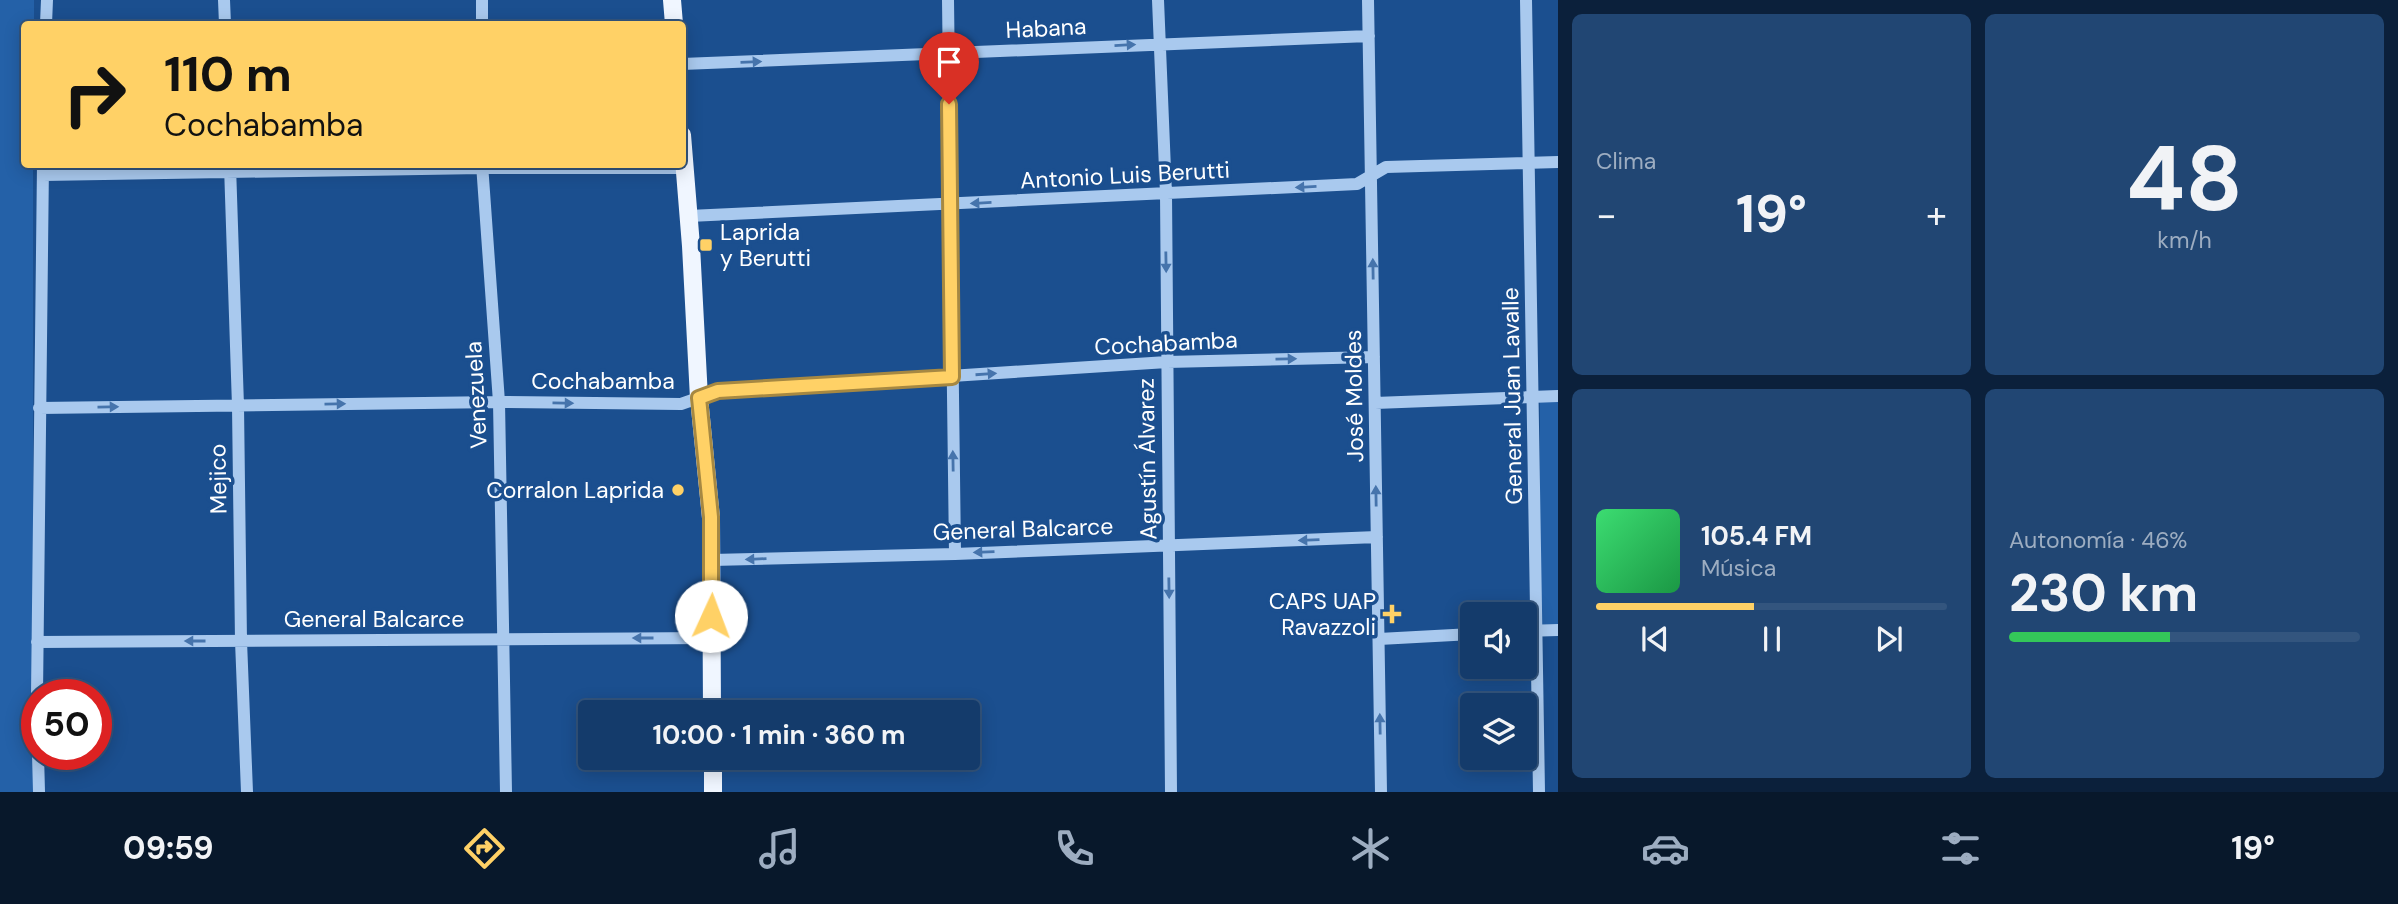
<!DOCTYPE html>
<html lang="es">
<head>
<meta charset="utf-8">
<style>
  body { margin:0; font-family:"DM Sans",sans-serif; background:#214673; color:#f1f3f6; height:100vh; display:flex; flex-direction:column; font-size:26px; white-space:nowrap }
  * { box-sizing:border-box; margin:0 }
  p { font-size:23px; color:#9dadc1 }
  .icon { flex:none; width:38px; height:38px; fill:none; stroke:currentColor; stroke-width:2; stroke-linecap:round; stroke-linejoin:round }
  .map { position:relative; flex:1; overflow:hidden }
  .sheet { display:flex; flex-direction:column; gap:14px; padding:14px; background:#0b203b; width:840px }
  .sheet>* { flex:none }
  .guide { position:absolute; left:21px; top:21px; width:665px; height:147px; border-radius:7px; box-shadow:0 4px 18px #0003,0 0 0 2px #33557e; background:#ffd166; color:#111; overflow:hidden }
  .fabs { position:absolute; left:1460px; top:602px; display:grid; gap:14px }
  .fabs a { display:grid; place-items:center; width:77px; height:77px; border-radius:7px; background:#143b6b; box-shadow:0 4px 18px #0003,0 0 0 2px #33557e; font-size:35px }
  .speed { position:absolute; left:21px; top:679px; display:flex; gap:14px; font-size:35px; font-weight:700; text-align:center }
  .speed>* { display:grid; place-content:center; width:91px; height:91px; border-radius:50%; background:#143b6b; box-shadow:0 4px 18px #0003,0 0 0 2px #33557e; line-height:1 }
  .speed .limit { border:10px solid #d22; background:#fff; color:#111 }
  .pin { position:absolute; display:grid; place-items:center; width:60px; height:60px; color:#fff; margin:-72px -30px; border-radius:50% 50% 50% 0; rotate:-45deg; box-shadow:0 0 7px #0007 }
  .pin .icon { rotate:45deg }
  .me { position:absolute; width:77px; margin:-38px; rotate:2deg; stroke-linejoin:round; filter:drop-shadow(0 0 5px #0008) }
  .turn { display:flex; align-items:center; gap:24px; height:147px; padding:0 28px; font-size:32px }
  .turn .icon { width:91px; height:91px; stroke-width:2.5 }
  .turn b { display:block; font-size:49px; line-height:60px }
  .big { font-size:52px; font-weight:700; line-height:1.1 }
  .sheet .tile { flex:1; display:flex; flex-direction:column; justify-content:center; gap:10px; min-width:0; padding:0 24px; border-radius:10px; background:#214673 }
  .sheet .dial { align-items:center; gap:0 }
  .dial b { font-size:91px; line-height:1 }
  .song { display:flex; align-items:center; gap:21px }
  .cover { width:84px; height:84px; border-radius:10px; background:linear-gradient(135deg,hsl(140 70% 55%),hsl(140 70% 35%)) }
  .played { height:7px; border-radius:4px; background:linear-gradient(90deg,#ffd166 45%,#33557e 45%) }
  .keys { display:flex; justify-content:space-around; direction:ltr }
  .heat { display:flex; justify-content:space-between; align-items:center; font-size:38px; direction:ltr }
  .charge { height:10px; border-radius:5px; background:linear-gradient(90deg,#34c759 46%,#33557e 0) }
  .sheet .tiles { flex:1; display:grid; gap:14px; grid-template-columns:repeat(2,1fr) }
  .trip { position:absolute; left:578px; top:700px; width:402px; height:70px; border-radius:7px; background:#143b6b; box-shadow:0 4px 18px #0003,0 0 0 2px #33557e; font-weight:700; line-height:70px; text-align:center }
  .tabs { display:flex; height:112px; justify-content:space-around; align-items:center; background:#08182b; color:#9dadc1 }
  .tabs .icon { width:49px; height:49px }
  .tabs .current { color:#ffd166 }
  .tabs b { font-size:32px; color:#f1f3f6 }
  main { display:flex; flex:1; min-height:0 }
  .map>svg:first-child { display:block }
</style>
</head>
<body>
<main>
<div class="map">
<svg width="1558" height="792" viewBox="0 0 1558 792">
  <rect width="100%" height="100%" fill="#1b4f8f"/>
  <!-- green -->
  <path fill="#2461a8" d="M0,0H34V24H24V164L33,165V792H0Z
    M1540,402H1558V624L1540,625Z"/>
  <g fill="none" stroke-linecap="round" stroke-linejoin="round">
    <!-- minor -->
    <path stroke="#a9c9ee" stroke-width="12" d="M224,0L225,24
      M948,0L955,554
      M1158,0L1166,194L1171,792
      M1368,0L1381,792
      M1526,0L1539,792
      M46,24L47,0
      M482,24V0
      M682,64L1369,36
      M482,164L499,402L506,792
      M230,166L238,406L241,641L247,792
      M43,175L482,168H685
      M689,216L1357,184L1386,167L1558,162
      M1375,403L1558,396
      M39,408L499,402L681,404L718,391L1167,362L1374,357
      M712,560L955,554L1377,537
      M1524,631L1558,630
      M1379,639L1472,634
      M37,642L711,638
      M37,695L43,164
      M38,754L39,792"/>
    <!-- major -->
    <path stroke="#f0f6ff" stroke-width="18" d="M672,0L674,24
      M682,135L691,246L699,398L711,518L712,712
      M713,758V792"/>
  </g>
  <!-- one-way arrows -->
  <defs><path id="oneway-solid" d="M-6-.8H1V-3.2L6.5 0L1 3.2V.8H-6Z" transform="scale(1.75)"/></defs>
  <g fill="#4674ac">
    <use href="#oneway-solid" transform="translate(1125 45) rotate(-3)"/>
    <use href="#oneway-solid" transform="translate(751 62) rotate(-2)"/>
    <use href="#oneway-solid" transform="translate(1306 187) rotate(177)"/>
    <use href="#oneway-solid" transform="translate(981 203) rotate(177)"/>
    <use href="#oneway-solid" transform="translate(1166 262) rotate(89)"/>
    <use href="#oneway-solid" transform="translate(1373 269) rotate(-91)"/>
    <use href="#oneway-solid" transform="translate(1286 359) rotate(-1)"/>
    <use href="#oneway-solid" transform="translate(986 374) rotate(-4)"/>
    <use href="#oneway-solid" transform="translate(563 403) rotate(1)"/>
    <use href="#oneway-solid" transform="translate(335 404) rotate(-1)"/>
    <use href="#oneway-solid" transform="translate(108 407) rotate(-1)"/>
    <use href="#oneway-solid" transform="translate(953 461) rotate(-91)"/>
    <use href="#oneway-solid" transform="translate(1376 496) rotate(-91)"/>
    <use href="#oneway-solid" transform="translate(1309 540) rotate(178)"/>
    <use href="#oneway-solid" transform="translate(984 552) rotate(178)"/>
    <use href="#oneway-solid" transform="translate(756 559) rotate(178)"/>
    <use href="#oneway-solid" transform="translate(1169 588) rotate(89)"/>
    <use href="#oneway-solid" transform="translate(643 638) rotate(180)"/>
    <use href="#oneway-solid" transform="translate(195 641) rotate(180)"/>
    <use href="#oneway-solid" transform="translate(1380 724) rotate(-91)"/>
  </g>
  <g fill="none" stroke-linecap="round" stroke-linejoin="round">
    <defs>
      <path id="route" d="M711,616V517L699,398L718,391L952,377L949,104"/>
    </defs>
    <!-- route casing -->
    <use href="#route" stroke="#a68842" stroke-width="18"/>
    <!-- route -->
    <use href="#route" stroke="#ffd166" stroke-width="12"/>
  </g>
  <!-- markers -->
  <g fill="#ffd166" stroke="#1b4f8f" stroke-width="2.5">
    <rect x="699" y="238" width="14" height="14" rx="3.5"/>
    <circle cx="678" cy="490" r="7"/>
    <path d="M1388.5 603.5h7v7h7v7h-7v7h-7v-7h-7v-7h7z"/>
  </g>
  <g text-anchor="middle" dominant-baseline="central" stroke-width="7" stroke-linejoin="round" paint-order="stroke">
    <!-- street labels -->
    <g font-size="23" fill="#fff" stroke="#1b4f8f">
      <text transform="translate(1046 28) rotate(-3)">Habana</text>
      <text transform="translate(1125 175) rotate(-3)">Antonio Luis Berutti</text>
      <text transform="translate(1166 343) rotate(-3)">Cochabamba</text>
      <text x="603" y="381">Cochabamba</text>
      <text transform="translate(476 395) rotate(-93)">Venezuela</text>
      <text transform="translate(1354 396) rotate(-91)">José Moldes</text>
      <text transform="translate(1512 396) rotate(-91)">General Juan Lavalle</text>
      <text transform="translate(1147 459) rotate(-91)">Agustín Álvarez</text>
      <text transform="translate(218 479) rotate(-91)">Mejico</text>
      <text transform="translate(1023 529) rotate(-2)">General Balcarce</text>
      <text x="374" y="619">General Balcarce</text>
    </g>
    <!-- poi labels -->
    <g font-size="23" fill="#fff" stroke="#1b4f8f" text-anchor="end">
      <text x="720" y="232" text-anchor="start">Laprida<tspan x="720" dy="26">y Berutti</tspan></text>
      <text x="664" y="490">Corralon Laprida</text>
      <text x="1376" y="601">CAPS UAP<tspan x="1376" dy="26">Ravazzoli</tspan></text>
    </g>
  </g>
</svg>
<div class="fabs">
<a><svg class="icon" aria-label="sound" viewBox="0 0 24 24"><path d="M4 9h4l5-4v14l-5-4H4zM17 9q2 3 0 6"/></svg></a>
<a><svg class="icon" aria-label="layers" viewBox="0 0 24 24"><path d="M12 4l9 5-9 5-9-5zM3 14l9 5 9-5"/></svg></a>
</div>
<div class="speed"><div class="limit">50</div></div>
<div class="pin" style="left:949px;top:104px;background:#d93025"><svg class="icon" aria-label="arrive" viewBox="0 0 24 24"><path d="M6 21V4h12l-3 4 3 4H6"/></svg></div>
<svg class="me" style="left:711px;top:616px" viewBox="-20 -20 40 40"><circle r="19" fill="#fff"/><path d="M0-13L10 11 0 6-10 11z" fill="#ffd166"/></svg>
<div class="trip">10:00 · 1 min · 360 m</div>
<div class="guide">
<div class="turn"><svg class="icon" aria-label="right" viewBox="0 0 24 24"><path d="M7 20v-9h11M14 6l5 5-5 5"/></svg><div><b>110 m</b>Cochabamba</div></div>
</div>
</div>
<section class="sheet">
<div class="tiles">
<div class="tile"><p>Clima</p>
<div class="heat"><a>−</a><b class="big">19°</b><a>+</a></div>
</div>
<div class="tile dial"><b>48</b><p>km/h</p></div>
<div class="tile">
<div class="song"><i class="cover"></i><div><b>105.4 FM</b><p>Música</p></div></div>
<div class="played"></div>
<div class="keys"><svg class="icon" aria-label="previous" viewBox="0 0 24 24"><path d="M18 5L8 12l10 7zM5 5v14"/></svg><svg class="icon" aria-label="pause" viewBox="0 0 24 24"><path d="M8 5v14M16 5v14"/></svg><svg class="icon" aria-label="next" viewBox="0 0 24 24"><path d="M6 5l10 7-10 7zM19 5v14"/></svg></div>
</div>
<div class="tile"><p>Autonomía · 46%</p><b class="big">230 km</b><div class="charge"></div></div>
</div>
</section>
</main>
<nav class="tabs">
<b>09:59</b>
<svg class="icon current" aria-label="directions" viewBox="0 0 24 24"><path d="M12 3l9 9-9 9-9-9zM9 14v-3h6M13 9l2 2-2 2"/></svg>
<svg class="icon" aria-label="music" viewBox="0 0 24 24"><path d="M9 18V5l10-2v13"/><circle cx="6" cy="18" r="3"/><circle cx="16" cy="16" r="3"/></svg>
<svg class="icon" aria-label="phone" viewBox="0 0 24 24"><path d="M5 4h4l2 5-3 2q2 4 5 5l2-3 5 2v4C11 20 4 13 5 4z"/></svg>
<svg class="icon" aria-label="climate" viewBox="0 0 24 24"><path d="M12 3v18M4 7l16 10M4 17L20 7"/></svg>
<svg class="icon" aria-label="car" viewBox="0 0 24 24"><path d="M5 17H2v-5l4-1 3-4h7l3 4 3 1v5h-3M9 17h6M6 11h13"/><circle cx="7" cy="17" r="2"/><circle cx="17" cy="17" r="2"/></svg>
<svg class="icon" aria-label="filters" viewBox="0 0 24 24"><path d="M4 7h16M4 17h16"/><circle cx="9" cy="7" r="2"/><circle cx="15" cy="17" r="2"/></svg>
<b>19°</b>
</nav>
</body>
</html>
